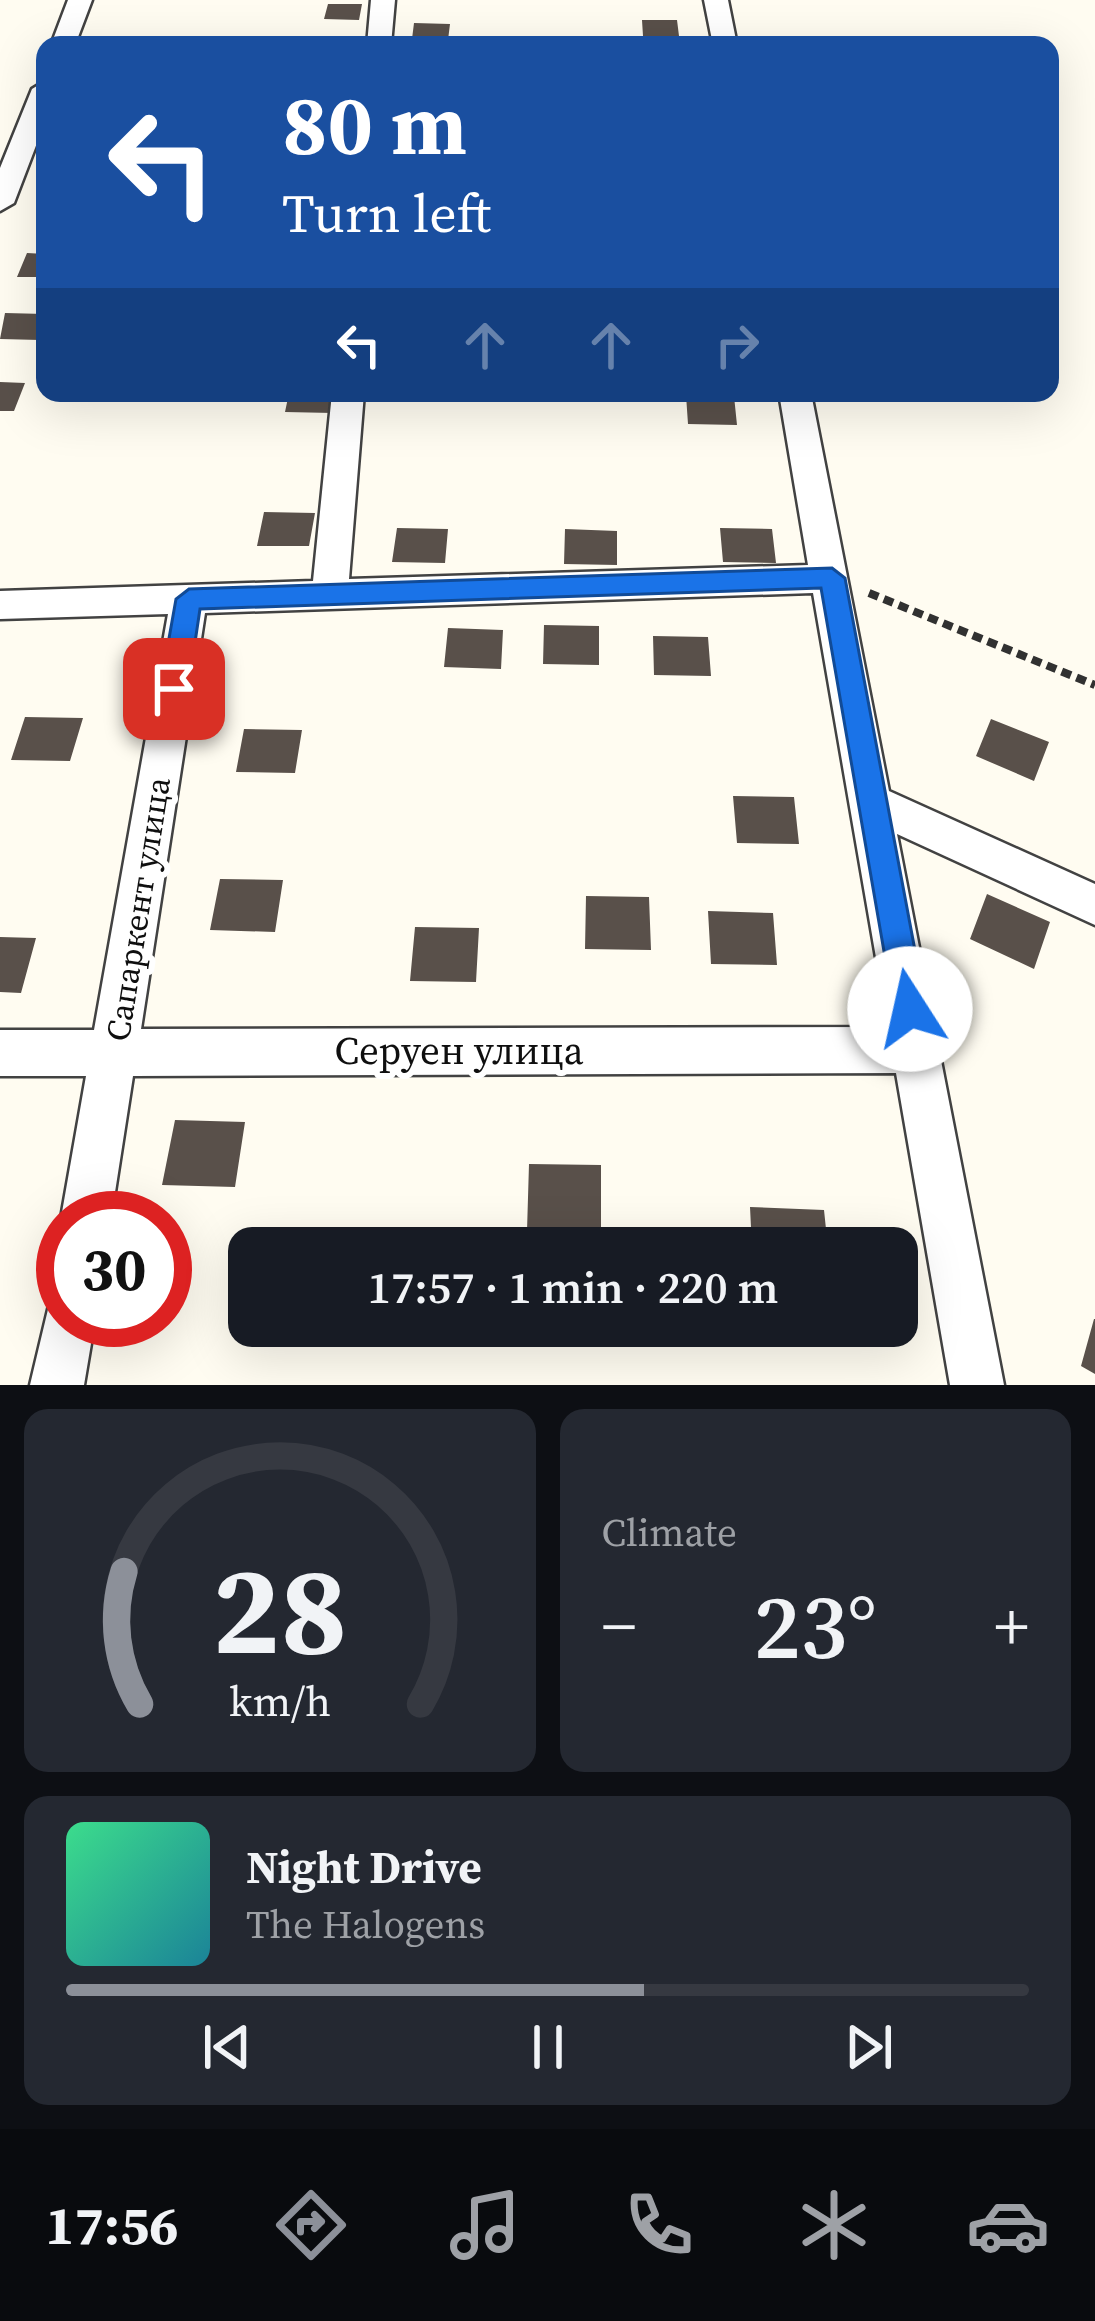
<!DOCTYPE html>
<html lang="en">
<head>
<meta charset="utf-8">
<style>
  body { margin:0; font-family:"Source Serif 4",serif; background:#242831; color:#f1f3f6; height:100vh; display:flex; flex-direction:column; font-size:45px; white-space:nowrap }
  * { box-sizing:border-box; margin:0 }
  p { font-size:39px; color:#9ea1a6 }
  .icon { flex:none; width:66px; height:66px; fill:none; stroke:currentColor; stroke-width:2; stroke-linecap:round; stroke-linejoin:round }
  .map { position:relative; height:1385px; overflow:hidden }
  .side { display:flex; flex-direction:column; gap:24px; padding:24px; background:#0d0f14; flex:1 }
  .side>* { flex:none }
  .guide { position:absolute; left:36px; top:36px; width:1023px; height:366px; border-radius:24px; box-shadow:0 12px 48px #0002; background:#1a4fa0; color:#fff; overflow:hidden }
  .speed { position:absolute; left:36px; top:1191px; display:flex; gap:24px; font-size:60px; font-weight:700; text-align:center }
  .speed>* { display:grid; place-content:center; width:156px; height:156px; border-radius:50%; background:#171b24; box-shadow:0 12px 48px #0002; line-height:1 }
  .speed .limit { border:18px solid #d22; background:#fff; color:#111 }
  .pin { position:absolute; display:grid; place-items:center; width:102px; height:102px; color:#fff; margin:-51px; border-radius:24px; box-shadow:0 6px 18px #0006 }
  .me { position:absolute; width:132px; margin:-66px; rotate:350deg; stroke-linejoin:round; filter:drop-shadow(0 0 9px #0008) }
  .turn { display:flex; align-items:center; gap:42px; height:252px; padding:0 48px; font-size:54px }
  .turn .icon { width:156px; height:156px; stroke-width:2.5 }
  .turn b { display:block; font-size:84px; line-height:102px }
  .lanes { display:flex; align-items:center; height:114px; padding:0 48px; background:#0003; justify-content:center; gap:60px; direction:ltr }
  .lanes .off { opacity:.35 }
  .big { font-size:90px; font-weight:600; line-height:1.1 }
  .side .tile { flex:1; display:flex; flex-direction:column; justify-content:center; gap:18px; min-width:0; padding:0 42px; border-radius:24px; background:#242831 }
  .side .dial { align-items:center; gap:0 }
  .dial svg { height:312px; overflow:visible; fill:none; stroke:#363941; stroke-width:7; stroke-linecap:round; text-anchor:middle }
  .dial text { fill:#f1f3f6; stroke:none }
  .song { display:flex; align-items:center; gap:36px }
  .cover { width:144px; height:144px; border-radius:18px; background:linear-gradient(135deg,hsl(150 70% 55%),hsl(190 70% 35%)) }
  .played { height:12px; border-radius:6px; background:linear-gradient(90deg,#8c9099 60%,#363941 60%) }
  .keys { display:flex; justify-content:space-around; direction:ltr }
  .heat { display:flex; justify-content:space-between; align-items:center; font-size:66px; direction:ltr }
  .side .tiles { flex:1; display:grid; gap:24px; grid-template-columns:1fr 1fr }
  .tile:last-child { grid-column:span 2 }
  .trip { position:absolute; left:228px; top:1227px; width:690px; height:120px; border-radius:24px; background:#171b24; box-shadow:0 12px 48px #0002; font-weight:600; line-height:120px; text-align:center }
  .menu { display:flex; height:192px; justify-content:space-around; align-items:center; background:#090b0e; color:#9ea1a6 }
  .menu .icon { width:84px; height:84px }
  .menu .on { color:#8c9099 }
  .menu b { font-size:54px; color:#f1f3f6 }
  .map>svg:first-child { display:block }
</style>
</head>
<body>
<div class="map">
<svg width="1095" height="1385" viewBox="0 0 1095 1385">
  <rect width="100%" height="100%" fill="#fffcf1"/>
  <!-- building -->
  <path fill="#59504a" d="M328,4H362L359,20L324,19Z
    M642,20H677L679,36H643Z
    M414,23L450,24L448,40L412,39Z
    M27,253L45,254V277H17Z
    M5,313L45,314L40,340L0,339Z
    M0,382L25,383L14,411H0Z
    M289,393H337L333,413L285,412Z
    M686,395L734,396L737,425L688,424Z
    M264,512L315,513L309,546H257Z
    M397,528L448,529L445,563L392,562Z
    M720,528L772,529L776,563L723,562Z
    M565,529L617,531V565L564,564Z
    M544,625L599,626V665L543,664Z
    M448,628L503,630L501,669L444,667Z
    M653,636L708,637L711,676L654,675Z
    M25,717L83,718L70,761L11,760Z
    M991,719L1049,742L1034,781L976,756Z
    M244,729L302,730L295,773L236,772Z
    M733,796L794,797L799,844L737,843Z
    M220,879L283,880L275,932L210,930Z
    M987,894L1050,922L1034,969L970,939Z
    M586,896L649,897L651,950L585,949Z
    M708,911L773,913L777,965L711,964Z
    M415,927L479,928L476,982L410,981Z
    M0,937L36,938L21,993L0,992Z
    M175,1120L245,1122L235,1187L162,1185Z
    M529,1164L601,1165V1233L527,1231Z
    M750,1207L824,1210L828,1248H752Z
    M1094,1319H1095V1374L1081,1366Z"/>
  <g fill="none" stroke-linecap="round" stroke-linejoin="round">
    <defs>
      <path id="street" d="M68,0H92L75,45H51Z
        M371,0H395L391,45H367Z
        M704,0H728L737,45H713Z
        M45,81V122L14,203L0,211V168L32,89Z
        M332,393H364L349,579L808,565L779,393H811L889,791L1095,884V925L897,834L1004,1385H950L896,1073L133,1076L111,1218H63V1224L61,1218L86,1076H0V1030H94L168,614L0,619V591L313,581ZM813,593L888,1027L141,1029L205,613Z
        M63,1296V1320H95L84,1385H30L50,1301Z"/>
    </defs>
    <!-- street casing -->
    <use href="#street" stroke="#424242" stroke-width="5"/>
    <!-- path -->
    <path stroke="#313131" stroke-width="8" stroke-dasharray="10 6" stroke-linecap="butt" d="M869,593L1095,685"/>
    <!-- street -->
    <use href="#street" fill="#fff" fill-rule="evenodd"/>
  </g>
  <!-- route -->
  <path fill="#1a73e8" stroke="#114b97" stroke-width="3" d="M832,568L845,578L926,1009L921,1020L910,1024L899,1020L894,1009L821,588L200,609L188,689L174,701L160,689L176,599L189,589Z"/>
  <g text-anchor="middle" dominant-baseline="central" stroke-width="12" stroke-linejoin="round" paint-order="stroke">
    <!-- street labels -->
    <g font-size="33" fill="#0f0f0f" stroke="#fff">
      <text transform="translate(138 909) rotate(-81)">Сапаркент улица</text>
    </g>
    <!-- near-street labels -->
    <g font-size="39" fill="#0f0f0f" stroke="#fff">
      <text x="459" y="1050">Серуен улица</text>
    </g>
  </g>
</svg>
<div class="speed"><div class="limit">30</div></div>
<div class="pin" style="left:174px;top:689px;background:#d93025"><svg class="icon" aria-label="arrive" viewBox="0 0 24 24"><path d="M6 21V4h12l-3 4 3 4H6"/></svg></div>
<svg class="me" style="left:910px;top:1009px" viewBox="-20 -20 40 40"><circle r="19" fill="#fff"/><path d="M0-13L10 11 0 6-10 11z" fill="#1a73e8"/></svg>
<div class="trip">17:57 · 1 min · 220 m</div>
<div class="guide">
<div class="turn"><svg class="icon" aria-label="left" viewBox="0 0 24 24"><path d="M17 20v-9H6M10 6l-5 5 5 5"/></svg><div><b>80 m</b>Turn left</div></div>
<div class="lanes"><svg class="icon" aria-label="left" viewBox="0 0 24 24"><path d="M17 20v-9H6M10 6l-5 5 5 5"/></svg><svg class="icon off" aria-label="ahead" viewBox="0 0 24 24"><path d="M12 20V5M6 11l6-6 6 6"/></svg><svg class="icon off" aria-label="ahead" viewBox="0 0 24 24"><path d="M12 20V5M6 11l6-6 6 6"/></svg><svg class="icon off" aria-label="right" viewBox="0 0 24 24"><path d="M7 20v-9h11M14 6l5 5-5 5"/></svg></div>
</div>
</div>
<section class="side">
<div class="tiles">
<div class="tile dial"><svg viewBox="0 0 100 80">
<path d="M14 69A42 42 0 1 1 86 69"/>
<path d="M14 69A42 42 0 0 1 10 35" stroke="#8c9099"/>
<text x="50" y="56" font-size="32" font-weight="700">28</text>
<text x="50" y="72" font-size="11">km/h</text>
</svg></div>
<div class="tile"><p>Climate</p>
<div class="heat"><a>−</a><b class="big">23°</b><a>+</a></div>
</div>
<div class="tile">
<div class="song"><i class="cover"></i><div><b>Night Drive</b><p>The Halogens</p></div></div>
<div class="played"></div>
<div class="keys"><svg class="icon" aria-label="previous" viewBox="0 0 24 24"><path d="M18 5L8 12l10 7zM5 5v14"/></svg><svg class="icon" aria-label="pause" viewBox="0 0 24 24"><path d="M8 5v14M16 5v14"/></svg><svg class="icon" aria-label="next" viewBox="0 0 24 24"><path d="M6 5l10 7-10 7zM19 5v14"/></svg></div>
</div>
</div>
</section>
<nav class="menu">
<b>17:56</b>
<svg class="icon on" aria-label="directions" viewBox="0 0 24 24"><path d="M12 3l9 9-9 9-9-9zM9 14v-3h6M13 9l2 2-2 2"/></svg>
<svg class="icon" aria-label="music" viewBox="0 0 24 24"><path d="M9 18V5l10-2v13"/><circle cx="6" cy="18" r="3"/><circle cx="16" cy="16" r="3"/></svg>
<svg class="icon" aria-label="phone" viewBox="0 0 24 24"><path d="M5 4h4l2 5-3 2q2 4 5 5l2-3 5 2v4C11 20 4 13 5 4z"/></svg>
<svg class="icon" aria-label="climate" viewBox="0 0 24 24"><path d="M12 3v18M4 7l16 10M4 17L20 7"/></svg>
<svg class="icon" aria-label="car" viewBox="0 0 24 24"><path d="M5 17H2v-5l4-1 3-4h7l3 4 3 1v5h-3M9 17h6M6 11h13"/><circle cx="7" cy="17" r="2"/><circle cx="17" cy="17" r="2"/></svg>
</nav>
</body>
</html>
